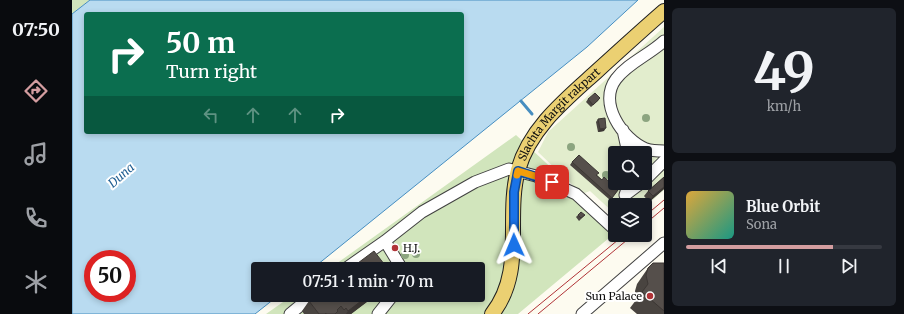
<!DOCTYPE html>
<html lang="en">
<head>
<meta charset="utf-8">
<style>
  body { margin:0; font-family:Merriweather,serif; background:#20242c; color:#f1f3f6; height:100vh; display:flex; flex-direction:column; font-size:15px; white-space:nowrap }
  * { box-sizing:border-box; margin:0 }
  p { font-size:13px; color:#9ea1a6 }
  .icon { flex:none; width:22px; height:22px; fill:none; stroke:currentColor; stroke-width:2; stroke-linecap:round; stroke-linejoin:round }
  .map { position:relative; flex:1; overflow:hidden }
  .details { display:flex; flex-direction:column; gap:8px; padding:8px; background:#0d0f14; width:240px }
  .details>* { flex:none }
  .banner { position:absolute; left:12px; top:12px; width:380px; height:122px; border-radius:4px; box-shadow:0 2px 6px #0003; background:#0b6e4f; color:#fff; overflow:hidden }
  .tools { position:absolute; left:536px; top:146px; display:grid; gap:8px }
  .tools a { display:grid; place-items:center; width:44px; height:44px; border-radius:4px; background:#171b24; box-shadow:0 2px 6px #0003; font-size:20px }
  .speed { position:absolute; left:12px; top:250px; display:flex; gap:8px; font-size:20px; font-weight:700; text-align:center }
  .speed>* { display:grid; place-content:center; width:52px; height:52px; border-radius:50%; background:#171b24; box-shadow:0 2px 6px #0003; line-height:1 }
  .speed .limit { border:6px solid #d22; background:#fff; color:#111 }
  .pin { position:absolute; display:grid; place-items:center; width:34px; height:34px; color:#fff; margin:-17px; border-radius:8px; box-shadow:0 2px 6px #0006 }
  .me { position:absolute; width:44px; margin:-22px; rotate:359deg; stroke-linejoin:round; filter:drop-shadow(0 0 3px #0008) }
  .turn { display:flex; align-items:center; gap:14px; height:84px; padding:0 16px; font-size:18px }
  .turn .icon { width:52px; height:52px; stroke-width:2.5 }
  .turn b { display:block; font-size:28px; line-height:34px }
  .lanes { display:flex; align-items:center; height:38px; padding:0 16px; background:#0003; justify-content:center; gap:20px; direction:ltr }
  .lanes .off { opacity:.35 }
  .details .tile { flex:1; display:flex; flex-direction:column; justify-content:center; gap:6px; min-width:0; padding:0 14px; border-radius:6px; background:#20242c }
  .details .dial { align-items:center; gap:0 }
  .dial b { font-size:52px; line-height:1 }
  .song { display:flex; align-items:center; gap:12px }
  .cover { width:48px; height:48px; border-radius:6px; background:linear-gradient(135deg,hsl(40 70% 55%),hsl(170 70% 35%)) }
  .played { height:4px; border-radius:2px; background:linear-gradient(90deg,#d49da0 75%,#363941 75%) }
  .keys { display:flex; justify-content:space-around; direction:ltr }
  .trip { position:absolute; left:179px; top:262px; width:234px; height:40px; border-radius:4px; background:#171b24; box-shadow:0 2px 6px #0003; font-weight:600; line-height:40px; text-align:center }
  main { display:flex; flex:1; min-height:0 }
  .dock { display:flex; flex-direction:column; width:72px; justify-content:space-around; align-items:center; background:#090b0e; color:#9ea1a6 }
  .dock .icon { width:28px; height:28px }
  .dock .active { color:#d49da0 }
  .dock b { font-size:18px; color:#f1f3f6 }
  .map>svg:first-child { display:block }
</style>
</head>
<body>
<main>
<nav class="dock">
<b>07:50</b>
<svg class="icon active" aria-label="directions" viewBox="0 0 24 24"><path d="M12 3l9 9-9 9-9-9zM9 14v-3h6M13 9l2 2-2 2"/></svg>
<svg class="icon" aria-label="music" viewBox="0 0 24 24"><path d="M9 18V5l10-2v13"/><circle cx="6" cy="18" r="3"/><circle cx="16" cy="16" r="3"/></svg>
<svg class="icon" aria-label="phone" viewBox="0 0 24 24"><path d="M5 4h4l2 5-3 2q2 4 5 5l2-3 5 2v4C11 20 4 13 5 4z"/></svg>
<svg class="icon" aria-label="climate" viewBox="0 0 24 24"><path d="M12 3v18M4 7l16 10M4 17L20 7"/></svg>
</nav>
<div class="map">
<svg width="592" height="314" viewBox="0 0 592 314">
  <rect width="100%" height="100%" fill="#fdfbf0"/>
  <!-- grass -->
  <path fill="#d1e5bc" d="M0,0H18L0,14Z
    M444,135L543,227V233L446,314H194L221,295H406V269H257Z"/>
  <!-- pitch -->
  <path fill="#e2edcd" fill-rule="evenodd" d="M592,27V190L573,207V205H543V214L518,191L510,194L466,152L476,132ZM543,153H573V183H543Z"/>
  <!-- water -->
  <path fill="#b9dbf0" stroke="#478ec0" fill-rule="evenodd" d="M18,0H566L515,47L240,269H186V295H207L183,314H0V14ZM14,14H390V132H14ZM21,259H55V293H21Z"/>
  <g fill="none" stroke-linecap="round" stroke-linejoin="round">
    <!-- stream -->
    <path stroke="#478ec0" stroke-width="3" d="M449,101L460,114"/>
    <defs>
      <path id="minor" d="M592,41C577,55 556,63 544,79C526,103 550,139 574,149C580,151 586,151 592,151
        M551,130L556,153
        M573,180L592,161
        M557,183L553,195L569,183
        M313,241L330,269
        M273,269L313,241L350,212L403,182L437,169L464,176L504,194L541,228
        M218,314L241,295
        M306,314L321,295
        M510,314L592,243"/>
      <g id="major">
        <path id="s1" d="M420,314C454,271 433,218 446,170C458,128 493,100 524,72C547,51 569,31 592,11"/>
      </g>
    </defs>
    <!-- minor casing -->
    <use href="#minor" stroke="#414141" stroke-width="13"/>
    <!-- major casing -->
    <use href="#major" stroke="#1f1f1f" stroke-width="16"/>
    <!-- minor -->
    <use href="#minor" stroke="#fff" stroke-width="11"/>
    <!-- major -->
    <use href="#major" stroke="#ebd072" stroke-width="14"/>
    <!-- tram -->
    <path stroke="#b03337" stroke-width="1" d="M573,216L592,200
      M573,224L592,208
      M456,314L552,235
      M466,314L561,235"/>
  </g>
  <!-- trees -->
  <g fill="#8ca580">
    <circle cx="574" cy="118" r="4"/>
    <circle cx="499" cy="147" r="4"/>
    <circle cx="534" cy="175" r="4"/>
    <circle cx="344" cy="254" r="4"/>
    <circle cx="333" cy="255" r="4"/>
  </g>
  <!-- wall -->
  <path fill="#494440" d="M528,98L526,101L519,107L514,102L516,99Z
    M526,119L532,131L526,132L524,122Z
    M500,162L525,175L530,180L546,190L538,200L498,165Z
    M592,177V189L577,202L572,196L576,191Z
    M506,215H513L507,221L504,217Z
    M592,263V314H565L558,308L564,300L563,291L565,284L576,268Z
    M244,295H304L279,314H232L230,311L237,301Z"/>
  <!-- shaded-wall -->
  <path fill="#3c3734" d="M534,128L532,131L526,132L528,129Z
    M592,187V189L577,202L581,196Z
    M297,295H304L279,314H274L276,311Z"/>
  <!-- building -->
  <path fill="#554f4b" stroke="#3c3734" d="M523,93L528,98L521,105L516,99Z
    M533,118L534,128L528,129L526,119Z
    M507,155L527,173L524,175L530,180L532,177L546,190L540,198L500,162Z
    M592,177V187L581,196L576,191Z
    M509,212L513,215L509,218L506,215Z
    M302,251L316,269H278Z
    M581,263H592V311L570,292L576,284L574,275L576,268Z
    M244,295H297L276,311L274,308L272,310L269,306L265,310L266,311L263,314H254V313L253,314H247L237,301Z"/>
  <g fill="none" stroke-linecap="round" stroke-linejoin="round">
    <defs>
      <path id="route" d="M442,245V192L446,171L480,182"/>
    </defs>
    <!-- route casing -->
    <use href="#route" stroke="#114b97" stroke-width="10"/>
    <!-- route -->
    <use href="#route" stroke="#1a73e8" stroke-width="7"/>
    <!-- slow -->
    <path stroke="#f59e0b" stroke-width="7" d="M445,175L446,171L463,176"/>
  </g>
  <!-- markers -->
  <g fill="#b03337" stroke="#fff" stroke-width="1.5">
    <circle cx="323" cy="248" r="4"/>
    <circle cx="578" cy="296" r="4"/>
  </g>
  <g text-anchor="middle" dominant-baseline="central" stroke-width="4" stroke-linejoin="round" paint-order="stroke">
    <!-- street labels -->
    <g font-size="11" fill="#0e0e0e" stroke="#fff">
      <text stroke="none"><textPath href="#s1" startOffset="219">Slachta Margit rakpart</textPath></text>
    </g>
    <!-- poi labels -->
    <g font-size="11" fill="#0e0e0e" stroke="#fff" text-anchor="start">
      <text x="331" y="248">H.J.</text>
      <text x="570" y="296" text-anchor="end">Sun Palace</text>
    </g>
    <!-- water labels -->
    <g font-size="12" font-style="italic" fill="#236194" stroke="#fff">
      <text transform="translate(49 175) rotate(-41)">Duna</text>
    </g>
  </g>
</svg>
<div class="tools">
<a><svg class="icon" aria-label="search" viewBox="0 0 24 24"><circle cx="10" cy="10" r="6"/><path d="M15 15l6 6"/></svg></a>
<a><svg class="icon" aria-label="layers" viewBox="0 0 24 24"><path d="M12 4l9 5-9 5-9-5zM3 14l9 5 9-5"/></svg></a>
</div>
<div class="speed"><div class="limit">50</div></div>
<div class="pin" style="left:480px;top:182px;background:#d93025"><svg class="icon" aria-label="arrive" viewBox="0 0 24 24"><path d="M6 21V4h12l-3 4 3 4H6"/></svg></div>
<svg class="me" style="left:442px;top:245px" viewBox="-20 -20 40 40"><path d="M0-17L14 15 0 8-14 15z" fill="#1a73e8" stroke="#fff" stroke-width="4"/></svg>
<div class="trip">07:51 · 1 min · 70 m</div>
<div class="banner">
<div class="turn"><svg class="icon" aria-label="right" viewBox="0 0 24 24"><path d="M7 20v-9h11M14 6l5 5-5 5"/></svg><div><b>50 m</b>Turn right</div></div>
<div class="lanes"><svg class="icon off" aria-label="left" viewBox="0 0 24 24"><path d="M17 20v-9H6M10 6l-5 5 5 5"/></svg><svg class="icon off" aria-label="ahead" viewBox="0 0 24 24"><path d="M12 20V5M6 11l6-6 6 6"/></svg><svg class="icon off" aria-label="ahead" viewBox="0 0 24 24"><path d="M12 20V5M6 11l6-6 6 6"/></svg><svg class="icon" aria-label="right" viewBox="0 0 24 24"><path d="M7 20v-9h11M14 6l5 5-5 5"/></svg></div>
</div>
</div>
<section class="details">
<div class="tile dial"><b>49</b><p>km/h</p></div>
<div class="tile">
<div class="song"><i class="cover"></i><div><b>Blue Orbit</b><p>Sona</p></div></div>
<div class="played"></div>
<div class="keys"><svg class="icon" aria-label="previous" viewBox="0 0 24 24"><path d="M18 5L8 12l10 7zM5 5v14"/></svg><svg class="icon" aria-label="pause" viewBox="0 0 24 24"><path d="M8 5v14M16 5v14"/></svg><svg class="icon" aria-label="next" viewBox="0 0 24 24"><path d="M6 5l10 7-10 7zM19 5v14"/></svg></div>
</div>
</section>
</main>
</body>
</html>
